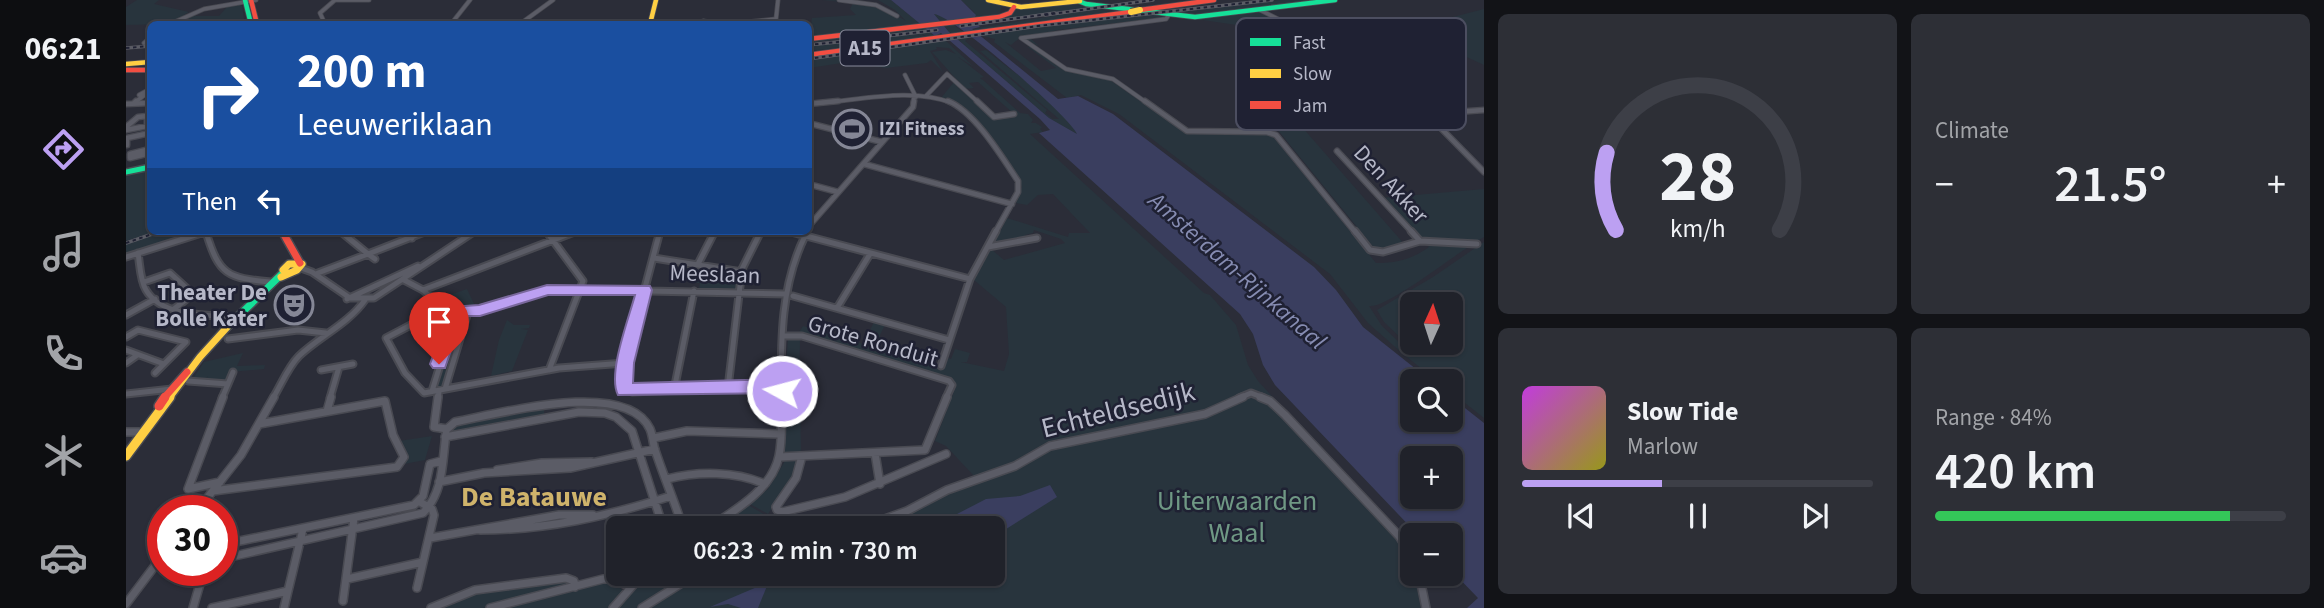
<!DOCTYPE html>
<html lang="en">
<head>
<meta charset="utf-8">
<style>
  body { margin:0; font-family:"Source Sans 3",sans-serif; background:#2d2f36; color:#f1f3f6; height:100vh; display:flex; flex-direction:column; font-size:26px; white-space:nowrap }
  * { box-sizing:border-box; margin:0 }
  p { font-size:23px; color:#a2a4a8 }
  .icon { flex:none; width:38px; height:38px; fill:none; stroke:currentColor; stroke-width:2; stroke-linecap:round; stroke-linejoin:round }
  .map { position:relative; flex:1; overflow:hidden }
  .side { display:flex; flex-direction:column; gap:14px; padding:14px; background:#121317; width:840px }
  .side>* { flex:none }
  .banner { position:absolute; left:21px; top:21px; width:665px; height:214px; border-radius:10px; box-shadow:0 2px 5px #0004,0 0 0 2px #3d3f47; background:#1a4fa0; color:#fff; overflow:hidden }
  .needle { width:46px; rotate:3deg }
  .tools { position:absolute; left:1274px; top:292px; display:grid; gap:14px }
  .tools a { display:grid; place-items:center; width:63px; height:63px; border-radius:10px; background:#20222a; box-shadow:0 2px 5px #0004,0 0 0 2px #3d3f47; font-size:35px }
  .speed { position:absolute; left:21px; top:495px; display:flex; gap:14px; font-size:35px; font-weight:700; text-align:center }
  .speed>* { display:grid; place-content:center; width:91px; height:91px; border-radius:50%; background:#20222a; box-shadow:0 2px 5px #0004,0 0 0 2px #3d3f47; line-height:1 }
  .speed .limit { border:10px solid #d22; background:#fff; color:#111 }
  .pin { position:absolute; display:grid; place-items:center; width:60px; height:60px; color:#fff; margin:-72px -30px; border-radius:50% 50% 50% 0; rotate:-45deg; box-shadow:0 0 7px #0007 }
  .pin .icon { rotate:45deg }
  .me { position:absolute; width:77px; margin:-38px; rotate:277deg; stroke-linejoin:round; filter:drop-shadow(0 0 5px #0008) }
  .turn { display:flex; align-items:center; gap:24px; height:147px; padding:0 35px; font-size:32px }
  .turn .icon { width:91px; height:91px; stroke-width:2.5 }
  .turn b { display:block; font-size:49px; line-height:60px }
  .then { display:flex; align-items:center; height:66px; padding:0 35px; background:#0003; gap:14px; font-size:26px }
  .big { font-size:52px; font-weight:600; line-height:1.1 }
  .side .card { flex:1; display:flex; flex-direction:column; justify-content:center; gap:10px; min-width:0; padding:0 24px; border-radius:10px; background:#2d2f36 }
  .side .dial { align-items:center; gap:0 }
  .dial svg { height:182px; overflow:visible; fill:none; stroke:#3d3f47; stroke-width:7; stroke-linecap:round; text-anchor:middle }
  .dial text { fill:#f1f3f6; stroke:none }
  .song { display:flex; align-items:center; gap:21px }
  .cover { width:84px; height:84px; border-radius:10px; background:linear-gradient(135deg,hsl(290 70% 55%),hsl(60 70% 35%)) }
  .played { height:7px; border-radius:4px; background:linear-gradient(90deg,#bca0f2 40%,#3d3f47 40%) }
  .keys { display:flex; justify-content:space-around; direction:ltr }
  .heat { display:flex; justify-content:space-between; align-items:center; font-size:38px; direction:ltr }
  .charge { height:10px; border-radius:5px; background:linear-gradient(90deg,#34c759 84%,#3d3f47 0) }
  .side .tiles { flex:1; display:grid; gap:14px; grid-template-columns:repeat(2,1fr) }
  .trip { position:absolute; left:480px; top:516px; width:399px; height:70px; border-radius:10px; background:#20222a; box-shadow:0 2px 5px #0004,0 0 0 2px #3d3f47; font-weight:600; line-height:70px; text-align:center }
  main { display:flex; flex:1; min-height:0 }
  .dock { display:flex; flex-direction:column; width:126px; justify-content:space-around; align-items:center; background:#0d0e11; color:#a2a4a8 }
  .dock .icon { width:49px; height:49px }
  .dock .selected { color:#bca0f2 }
  .dock b { font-size:32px; color:#f1f3f6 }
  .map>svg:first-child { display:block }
</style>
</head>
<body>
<main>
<nav class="dock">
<b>06:21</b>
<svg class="icon selected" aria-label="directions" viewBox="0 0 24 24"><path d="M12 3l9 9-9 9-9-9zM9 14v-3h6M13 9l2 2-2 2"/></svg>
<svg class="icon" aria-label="music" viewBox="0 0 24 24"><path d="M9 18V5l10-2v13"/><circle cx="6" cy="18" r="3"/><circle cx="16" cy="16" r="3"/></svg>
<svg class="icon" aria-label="phone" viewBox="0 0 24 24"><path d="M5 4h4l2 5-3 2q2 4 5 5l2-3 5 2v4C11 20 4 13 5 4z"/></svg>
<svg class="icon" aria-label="climate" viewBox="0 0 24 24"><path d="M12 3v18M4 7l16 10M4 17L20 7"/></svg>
<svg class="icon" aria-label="car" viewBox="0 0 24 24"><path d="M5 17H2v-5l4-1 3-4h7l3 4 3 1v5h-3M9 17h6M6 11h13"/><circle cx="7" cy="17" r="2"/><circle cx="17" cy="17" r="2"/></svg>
</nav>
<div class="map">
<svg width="1358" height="608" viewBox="0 0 1358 608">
  <rect width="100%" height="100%" fill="#2b2d38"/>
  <!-- green -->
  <path fill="#28343d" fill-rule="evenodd" d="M11,0H33L28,4L63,12L43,24L0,25V7Z
    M696,0C727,0 755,4 780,21L769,10L752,0H765L809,36L801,37L794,32L804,42L819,40L848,67L832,57L858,77L854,78L857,80L894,113L902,114L907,120L905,123H910L916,127L914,129L917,132L904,134L1078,293L1084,295L1110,325L1122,365L1132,381L1164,416L1141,396L1124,391L1076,413L1019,422L923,444L877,468L848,476L820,446L809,441L830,386L826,381L672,334L677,326L737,344L748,322L759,325L754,335L753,349L816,367L820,357L825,359L829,349L844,353L841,362H835L878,371L883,354L880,307L848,280L865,249L878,260L939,243L935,239L908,230L907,233L899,235L902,238L867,245L881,218L942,237L943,233H964L927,194L912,195L901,205L890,203L896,187L892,178L837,108L815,98L828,82L868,119L888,114L852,82L843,83L848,88L839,89L806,52L820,50L830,54L823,48L810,47L811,49L804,51L817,72L805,60L801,63L760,68L722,62L683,68V56L711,55L802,42L772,41L683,51V46L793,34L791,31L683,43V41L789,30L786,27L683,37L686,18L730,15L724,9L727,3Z
    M835,0H859L876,6L873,15L862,17L865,20L880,18L892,8L944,4L968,7L851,23L848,12Z
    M1154,0H1194L1066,16L1039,13Z
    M113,4L116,6L119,24H45L58,16H93L100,8L94,6Z
    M977,8L992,10L850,32L845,29Z
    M1358,9V65L1280,29Z
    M1133,12L1160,24L1149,26L1164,33L1070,19Z
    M808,14H813L844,37L839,41L921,110L919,113L927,119H933L854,51L860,50C886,72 937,104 951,134L923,118L823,32Z
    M1024,14L1040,17L932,30L904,38L913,46L896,39V36L885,45L879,42L915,71L930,68L902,47L907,46L940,71L981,78L1060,133L1145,134L1250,263C1272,263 1286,259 1303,247L1300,243L1347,244C1328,255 1260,309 1243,306L1256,326L1274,343L1278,341L1258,322L1251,310L1307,277L1358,242V418L1325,392V382L1311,381L1276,353L1242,323L1204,274L993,114L955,95L941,98L868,42L869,39L853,35ZM1286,304H1325V343H1286Z
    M1176,127L1279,245L1249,249L1151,129Z
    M24,169V183L20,191H24V231H31L0,241V174Z
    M1358,189V237L1351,241L1294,238L1255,198Z
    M38,231H77L0,256V244Z
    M563,266L612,274L611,289L573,288L574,283H568L570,274L559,273Z
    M341,289L350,308H332L312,299Z
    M332,313H339L318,385L313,388L309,387Z
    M381,320L388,325H404L403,328L395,329L402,330L386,371L365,376L373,340Z
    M662,339L674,340L673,388H658Z
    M117,353L111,366L139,365L138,369L104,372L100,380H80L82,376L78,381L66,380L78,362Z
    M669,390L674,394L675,453H659V393H668Z
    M1124,395L1142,401L1269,534L1286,563L1295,608H519L572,574H644L649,585L656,582L651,574H866V528H750L833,487L881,473L926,449L1016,427L1061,420Z
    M418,409V417L325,434L327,425Z
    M306,436L299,460L278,464L280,455L273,441Z
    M672,460L671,470L642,514L624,504L642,489L659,461Z
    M622,505L641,516L636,528H588Z
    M524,574H566L512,608H492Z
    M444,581L446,585L357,608H308L345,592Z
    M483,581L491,584L497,591L483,608H383Z"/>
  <!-- water -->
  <path fill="#3a3e5f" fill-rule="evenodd" d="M765,0H835L850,15L848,19L854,27L846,29L932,99L952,96L987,114L1188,267L1210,290L1237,327L1305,381L1286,382V420H1325V397L1358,423V608H1341L1352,598L1325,570V536L1292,535L1149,385L1137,365L1127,334L1114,314L913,133L924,130L914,119L815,33L809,36ZM808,14C828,16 942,115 951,134L923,118L823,32ZM1286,458H1325V497H1286Z
    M924,485L931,497L866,538V528H804L860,499L894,496Z
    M638,584L641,586L632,608H615L602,604L584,607Z"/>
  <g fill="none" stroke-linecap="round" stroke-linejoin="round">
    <defs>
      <path id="street-far3" d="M208,0H243
        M713,0L750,5L771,16
        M1134,10L1170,28L1284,103
        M592,23L577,21L600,24L650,19L652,0
        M44,24L78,9L130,0
        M199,24L194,13L209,0
        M325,24L344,0
        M394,24L427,0
        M18,43L24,38
        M779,75L790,97
        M20,95H13L24,89
        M800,96L821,74L853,103
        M8,103L24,91
        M693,103C734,100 787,87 826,103
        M787,103L788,97
        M1021,103L987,79L940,69L895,38L1040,19L1042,16"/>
      <path id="street-far2" d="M822,101C849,112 876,157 892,181V192L869,233
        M851,101L868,117L888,114
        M1019,101L1061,131L1141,132L1150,135L1230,233
        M1282,101L1301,114L1358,172
        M8,103L10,101
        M0,104L24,103
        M682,104L712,101
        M1302,114L1358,110
        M682,123L756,142
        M0,127L12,117L21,116V126L0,130
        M1,145V138L24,133
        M24,149L4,154V158L24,153
        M1211,151L1287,233
        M738,164L886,204
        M682,184L712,192
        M682,227L787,107L788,101
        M214,231L217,233
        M277,231L280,233
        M660,231L668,233
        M76,233L83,231
        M297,233L302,231
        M347,233L350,231
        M446,233L452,231"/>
      <path id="street-far1" d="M214,231L242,254L301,231
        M277,231L286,238
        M420,231L457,281L423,370
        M534,231L499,363L498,390L506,392L656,386
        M661,231L844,279
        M1229,231L1244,250L1257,252L1294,241L1351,244
        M1285,231L1294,241
        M80,232C93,275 101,278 145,282
        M862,247L911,238
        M12,253C14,265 14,280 20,290C36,318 85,315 112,317
        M0,257L82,231
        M528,258L616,272
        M572,264L589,231
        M175,268L186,272L224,298H248L349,231
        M192,273L242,254L249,259
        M278,280L297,290L317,308L342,312L430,289L660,294
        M18,282L44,273L67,294L48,309
        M297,290L451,231
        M667,296L823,340
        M221,299L292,266
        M317,308L260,338L279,373L298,393L433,368L499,363
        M711,308L744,254
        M0,315L29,299
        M657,336H676L823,381L826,385L820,398
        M0,337L12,330L60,342L29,373
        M102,339L172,330L200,333
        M0,350L38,364
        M0,363L10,356
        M815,366L844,279L870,231
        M195,370L227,364
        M62,381L102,384L96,398
        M102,384L107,372
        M602,388L616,269L635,231
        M319,389L342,312
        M548,390L568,291
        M306,391L331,311
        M0,394L46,389
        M147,398C155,385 162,367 173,356C194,336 222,324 239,300
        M204,398L213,367
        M312,398L313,392
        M655,398C655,343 654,287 679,236
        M1113,398L1125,393L1138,398"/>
      <path id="street" d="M312,397L308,427L321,429
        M1134,397L1144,401L1159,415L1273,536L1286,556
        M201,411L205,397
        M321,429L329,422C372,414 500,378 524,429C527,436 527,444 529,450C537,474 547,498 555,522L565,528
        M0,432H13
        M319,437L453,412L479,413L490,417L506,431L537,527
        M528,438L561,431L655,434
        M749,453L754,484
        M676,456L670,478L650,507L651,510L656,512L719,497L820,454
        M653,457L799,450L821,397
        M371,470L416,463L465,462
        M357,473L444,468L529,449
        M541,479C572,471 609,471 639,484
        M94,482L62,489L97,397
        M313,482L358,473
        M87,491L271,467L278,457L267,435L259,401L133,424
        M71,511L115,455L148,397
        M536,528L555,522
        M582,528C608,511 646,490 653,456C657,438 655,416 655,397
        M734,528L781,511L821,490L889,466L924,446L1079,414L1117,397
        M354,530C420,530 482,516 545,496
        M304,538L433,515H467
        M96,551L109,542L288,505L297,496L304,464L315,461
        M96,555L104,557L297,513C318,492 316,462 320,434
        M1293,574L1300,608
        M221,579L297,562
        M291,588L308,515L306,509L294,502
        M217,601L228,518
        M0,604L37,555
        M67,608L78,570
        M86,608L162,591L177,529
        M158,608L162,591
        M305,608L349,590L440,578L448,581L449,587
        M364,608L477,579H486L505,587
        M487,608L517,574
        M516,608L570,574"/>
      <path id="fast-far2" d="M119,0L125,24
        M950,0L960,4L1069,17L1209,0"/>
      <path id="fast-far1" d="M0,172L24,167"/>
      <path id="fast" d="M101,327L158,272"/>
      <path id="slow-far2" d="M862,0L895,7L954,1
        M524,24L530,0
        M0,64L24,62"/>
      <path id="slow-far1" d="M155,277L171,270L176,264H163L157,270L161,273
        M43,398L74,357L104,324"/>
      <path id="slow" d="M0,456L44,397"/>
      <path id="jam-far2" d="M125,0L131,24
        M1014,10L1088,0
        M682,39L873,17L884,13L888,7
        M682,55L1005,12
        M0,70H24"/>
      <path id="jam-far1" d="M156,231L174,263
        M38,398L61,372"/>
      <path id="jam" d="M33,406L39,397"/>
    </defs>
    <!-- street-far3 casing -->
    <use href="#street-far3" stroke="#494a52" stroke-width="5"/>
    <!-- street-far2 casing -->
    <use href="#street-far2" stroke="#494a52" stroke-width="7"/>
    <!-- street-far1 casing -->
    <use href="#street-far1" stroke="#494a52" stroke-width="9"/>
    <!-- street casing -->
    <use href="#street" stroke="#494a52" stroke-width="10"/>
    <!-- fast-far2 casing -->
    <use href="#fast-far2" stroke="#494a52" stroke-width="6"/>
    <!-- fast-far1 casing -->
    <use href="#fast-far1" stroke="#494a52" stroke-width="8"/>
    <!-- fast casing -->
    <use href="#fast" stroke="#494a52" stroke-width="10"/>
    <!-- slow-far2 casing -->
    <use href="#slow-far2" stroke="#494a52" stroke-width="6"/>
    <!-- slow-far1 casing -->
    <use href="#slow-far1" stroke="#494a52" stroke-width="10"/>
    <!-- slow casing -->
    <use href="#slow" stroke="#494a52" stroke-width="12"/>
    <!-- jam-far2 casing -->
    <use href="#jam-far2" stroke="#494a52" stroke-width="6"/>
    <!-- jam-far1 casing -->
    <use href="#jam-far1" stroke="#494a52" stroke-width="10"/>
    <!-- jam casing -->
    <use href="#jam" stroke="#494a52" stroke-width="12"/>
    <!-- street-far3 -->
    <use href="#street-far3" stroke="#5b5c66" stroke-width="3.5"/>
    <!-- street-far2 -->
    <use href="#street-far2" stroke="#5b5c66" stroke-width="4.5"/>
    <!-- street-far1 -->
    <use href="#street-far1" stroke="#5b5c66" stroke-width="5"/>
    <!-- street -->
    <use href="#street" stroke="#5b5c66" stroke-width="7"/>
    <!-- fast-far2 -->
    <use href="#fast-far2" stroke="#16e098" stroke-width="4.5"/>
    <!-- fast-far1 -->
    <use href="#fast-far1" stroke="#16e098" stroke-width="5"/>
    <!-- fast -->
    <use href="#fast" stroke="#16e098" stroke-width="7"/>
    <!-- slow-far2 -->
    <use href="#slow-far2" stroke="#ffcf43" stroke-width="4.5"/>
    <!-- slow-far1 -->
    <use href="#slow-far1" stroke="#ffcf43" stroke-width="7"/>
    <!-- slow -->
    <use href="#slow" stroke="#ffcf43" stroke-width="9"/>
    <!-- jam-far2 -->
    <use href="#jam-far2" stroke="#f24e42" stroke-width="4.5"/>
    <!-- jam-far1 -->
    <use href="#jam-far1" stroke="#f24e42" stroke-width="7"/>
    <!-- jam -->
    <use href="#jam" stroke="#f24e42" stroke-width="9"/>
    <defs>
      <path id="rail" d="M919,15L1027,0
        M835,26L929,13
        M752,37L811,30
        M682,45L760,37
        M0,48L24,46
        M682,59L912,26L1146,0
        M0,243L35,231"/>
    </defs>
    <!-- rail casing -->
    <use href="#rail" stroke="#5a5b64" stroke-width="3.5"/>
    <!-- rail -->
    <use href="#rail" stroke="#1f2133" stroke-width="2" stroke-dasharray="3.5" stroke-linecap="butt"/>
    <defs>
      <path id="slow-bridge" d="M1005,12L1014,10"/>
    </defs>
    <!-- slow-bridge casing -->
    <use href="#slow-bridge" stroke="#484953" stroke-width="8" stroke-linecap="butt"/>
    <!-- slow-bridge -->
    <use href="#slow-bridge" stroke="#ffcf43" stroke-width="6"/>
  </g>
  <!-- route -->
  <path fill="#bca0f2" stroke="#7a689d" stroke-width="2" d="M421,285L524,286L526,290L508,363L507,383L656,379L663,381L665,391L663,396L656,398L648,393L492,395C481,374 503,318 509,295H422L354,316H337L319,368H307L304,364L325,307L353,305Z"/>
  <!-- icons -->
  <defs>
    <symbol id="stadium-ring" viewBox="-11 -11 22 22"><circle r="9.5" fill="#1f2133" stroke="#858796" stroke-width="1.5"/><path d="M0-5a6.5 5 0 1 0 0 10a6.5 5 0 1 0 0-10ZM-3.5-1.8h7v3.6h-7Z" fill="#858796"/></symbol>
    <symbol id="theatre-ring" viewBox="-11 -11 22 22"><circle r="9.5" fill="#1f2133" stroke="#858796" stroke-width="1.5"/><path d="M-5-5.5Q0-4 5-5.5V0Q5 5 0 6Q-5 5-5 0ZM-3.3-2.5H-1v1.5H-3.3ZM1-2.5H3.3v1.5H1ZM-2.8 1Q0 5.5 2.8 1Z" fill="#858796"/></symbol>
  </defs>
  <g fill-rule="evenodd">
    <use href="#stadium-ring" x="704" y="107" width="44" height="44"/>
    <use href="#theatre-ring" x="146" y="283" width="44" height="44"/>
  </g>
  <g text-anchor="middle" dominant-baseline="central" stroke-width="5" stroke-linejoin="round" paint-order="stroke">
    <!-- far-poi labels -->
    <g font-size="19" font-weight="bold" fill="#b6b8c8" stroke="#1f2133" text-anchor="start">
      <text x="753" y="129">IZI Fitness</text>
    </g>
    <!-- shield labels -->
    <rect fill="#1f2133" stroke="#898b9b" stroke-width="2" x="714.5" y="30.5" width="49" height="35" rx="5"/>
    <g font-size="21" font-weight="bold" fill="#b6b8c8">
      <text x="739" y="48">A15</text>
    </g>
    <!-- street labels -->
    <g font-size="23" fill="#b6b8c8" stroke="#1f2133">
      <text transform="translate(1265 184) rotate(47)">Den Akker</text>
      <text transform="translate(589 274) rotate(2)">Meeslaan</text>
      <text transform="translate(747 341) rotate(16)">Grote Ronduit</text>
    </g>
    <!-- poi labels -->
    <g font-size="23" font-weight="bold" fill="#b6b8c8" stroke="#1f2133" text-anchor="end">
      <text x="141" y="292">Theater De<tspan x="141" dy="26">Bolle Kater</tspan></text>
    </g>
    <!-- water labels -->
    <g font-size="24" font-style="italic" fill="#868cb2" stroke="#1f2133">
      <text transform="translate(1111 271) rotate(41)">Amsterdam-Rijnkanaal</text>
    </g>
    <!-- near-street labels -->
    <g font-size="28" fill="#b6b8c8" stroke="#1f2133">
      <text transform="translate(992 410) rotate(-14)">Echteldsedijk</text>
    </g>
    <!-- near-neighbourhood labels -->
    <g font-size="28" font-weight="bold" fill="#cfb36b" stroke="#1f2133">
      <text x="408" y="497">De Batauwe</text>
    </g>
    <!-- near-park labels -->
    <g font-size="28" fill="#6f9884" stroke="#1f2133">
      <text x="1111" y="501">Uiterwaarden<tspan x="1111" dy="32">Waal</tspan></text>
    </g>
  </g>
  <!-- legend -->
  <rect x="1110" y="18" width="230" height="112" rx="10" fill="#1f2133" stroke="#4c4e60" stroke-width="2"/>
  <rect x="1124" y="38" width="31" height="8" fill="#16e098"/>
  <rect x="1124" y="69" width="31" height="9" fill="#ffcf43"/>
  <rect x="1124" y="101" width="31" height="8" fill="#f24e42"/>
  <g font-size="19" fill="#b6b8c8">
    <text x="1167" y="49">Fast</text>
    <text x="1167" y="80">Slow</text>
    <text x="1167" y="112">Jam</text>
  </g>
</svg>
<div class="tools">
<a><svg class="needle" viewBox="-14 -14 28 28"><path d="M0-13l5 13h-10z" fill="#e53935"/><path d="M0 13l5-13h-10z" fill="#a2a4a8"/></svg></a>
<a><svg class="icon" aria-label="search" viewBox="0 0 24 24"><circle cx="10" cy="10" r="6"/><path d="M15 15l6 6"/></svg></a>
<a>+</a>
<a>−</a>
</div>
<div class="speed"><div class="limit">30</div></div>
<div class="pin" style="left:313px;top:364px;background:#d93025"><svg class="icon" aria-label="arrive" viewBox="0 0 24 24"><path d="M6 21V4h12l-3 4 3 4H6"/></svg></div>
<svg class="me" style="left:656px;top:391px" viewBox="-20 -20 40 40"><circle r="17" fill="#bca0f2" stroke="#fff" stroke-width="3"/><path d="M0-11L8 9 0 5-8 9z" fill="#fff"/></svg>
<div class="trip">06:23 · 2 min · 730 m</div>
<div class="banner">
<div class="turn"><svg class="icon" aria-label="right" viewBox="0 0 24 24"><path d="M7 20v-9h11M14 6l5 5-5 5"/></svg><div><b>200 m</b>Leeuweriklaan</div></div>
<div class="then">Then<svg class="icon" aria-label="left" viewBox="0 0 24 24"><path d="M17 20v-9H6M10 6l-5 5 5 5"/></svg></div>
</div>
</div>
<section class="side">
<div class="tiles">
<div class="card dial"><svg viewBox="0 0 100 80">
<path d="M14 69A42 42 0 1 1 86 69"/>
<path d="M14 69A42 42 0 0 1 10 35" stroke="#bca0f2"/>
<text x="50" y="56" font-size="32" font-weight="700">28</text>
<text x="50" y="72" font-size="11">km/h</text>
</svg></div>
<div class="card"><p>Climate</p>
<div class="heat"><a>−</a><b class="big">21.5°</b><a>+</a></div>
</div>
<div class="card">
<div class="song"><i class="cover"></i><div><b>Slow Tide</b><p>Marlow</p></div></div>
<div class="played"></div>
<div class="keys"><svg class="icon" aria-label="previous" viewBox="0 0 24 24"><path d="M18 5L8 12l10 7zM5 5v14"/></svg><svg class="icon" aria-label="pause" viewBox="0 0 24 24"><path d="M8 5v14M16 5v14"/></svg><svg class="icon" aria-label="next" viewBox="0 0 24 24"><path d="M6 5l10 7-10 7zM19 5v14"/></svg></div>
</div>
<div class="card"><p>Range · 84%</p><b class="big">420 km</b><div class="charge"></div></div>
</div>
</section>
</main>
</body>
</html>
